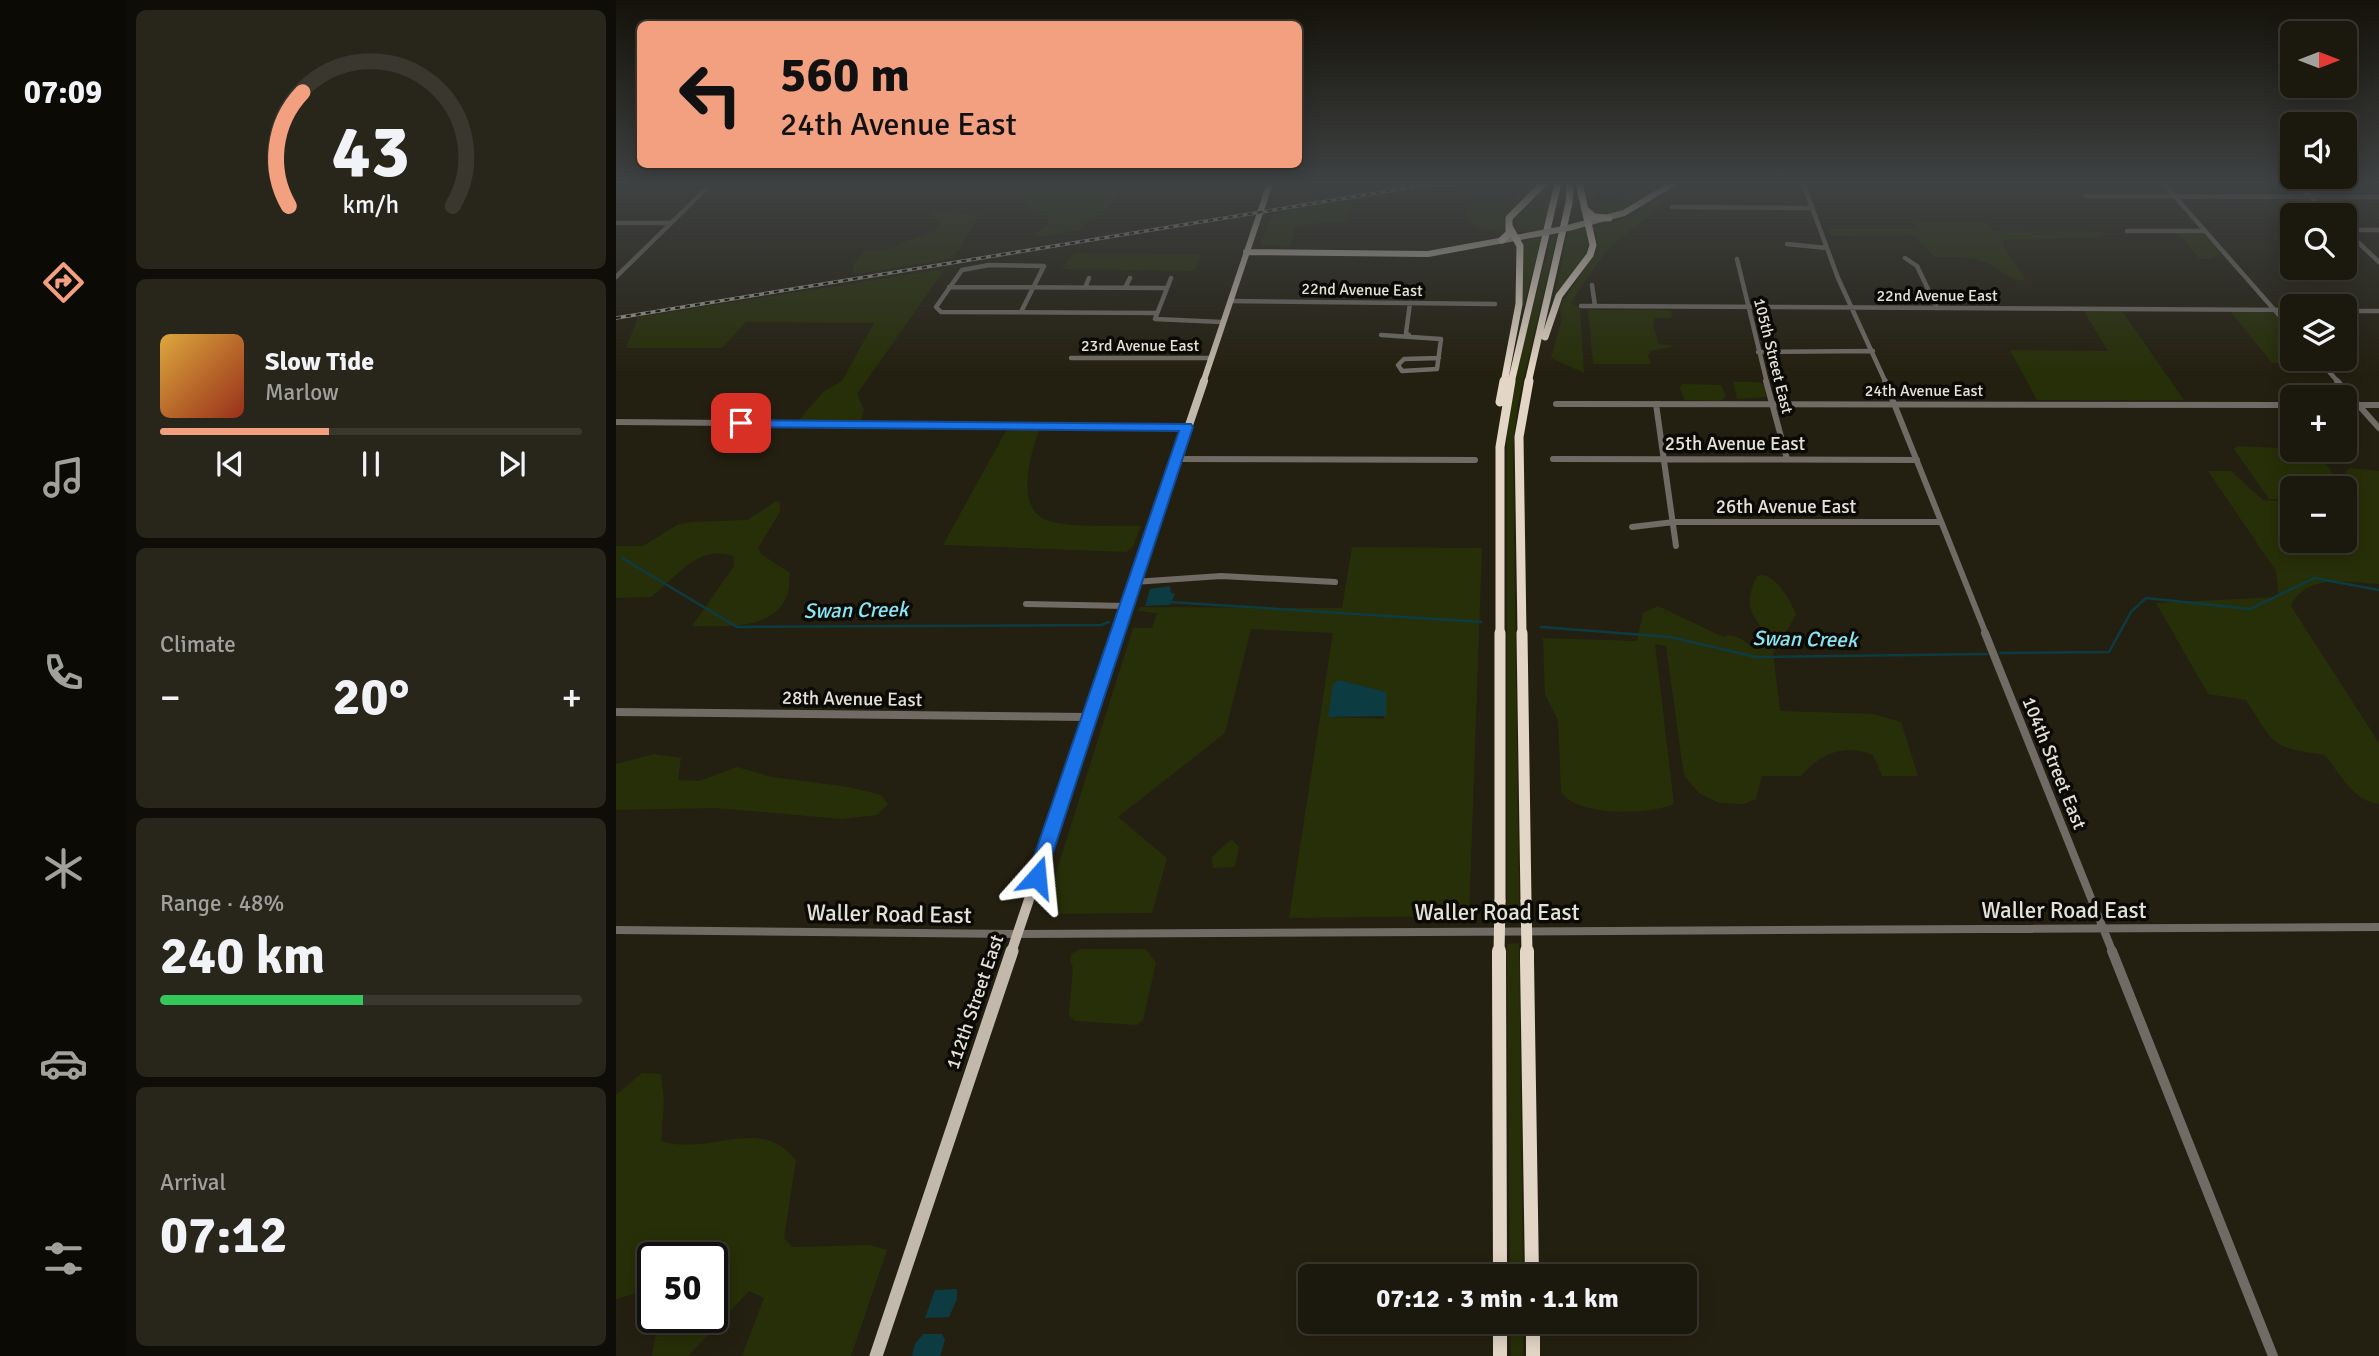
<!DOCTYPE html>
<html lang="en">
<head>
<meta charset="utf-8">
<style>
  body { margin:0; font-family:Signika,sans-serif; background:#28251b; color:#f1f3f6; height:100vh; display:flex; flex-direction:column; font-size:26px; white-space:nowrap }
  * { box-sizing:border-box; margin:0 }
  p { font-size:23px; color:#a0a09d }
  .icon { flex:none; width:38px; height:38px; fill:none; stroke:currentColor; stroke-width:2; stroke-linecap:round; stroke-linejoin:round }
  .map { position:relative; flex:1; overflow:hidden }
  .panel { display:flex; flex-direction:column; gap:10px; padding:10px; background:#0f0d07; width:490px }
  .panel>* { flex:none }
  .guide { position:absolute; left:21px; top:21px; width:665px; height:147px; border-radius:10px; box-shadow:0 4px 18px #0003,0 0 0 2px #39372e; background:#f2a080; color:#111; overflow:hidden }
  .needle { width:46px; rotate:90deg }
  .controls { position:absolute; left:1664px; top:21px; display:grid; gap:14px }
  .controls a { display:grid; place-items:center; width:77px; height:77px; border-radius:10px; background:#1b180d; box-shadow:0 4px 18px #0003,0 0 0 2px #39372e; font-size:35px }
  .speed { position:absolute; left:21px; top:1242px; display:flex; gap:14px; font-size:35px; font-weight:700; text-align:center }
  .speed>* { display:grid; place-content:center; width:91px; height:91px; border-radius:50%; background:#1b180d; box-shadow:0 4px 18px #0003,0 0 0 2px #39372e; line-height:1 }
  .speed .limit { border:4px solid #111; border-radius:10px; background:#fff; color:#111 }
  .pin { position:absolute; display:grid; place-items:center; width:60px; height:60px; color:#fff; margin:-30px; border-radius:14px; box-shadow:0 4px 10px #0006 }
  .me { position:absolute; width:77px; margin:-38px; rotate:18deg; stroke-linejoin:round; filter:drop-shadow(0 0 5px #0008) }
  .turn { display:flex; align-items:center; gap:24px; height:147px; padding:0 28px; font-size:32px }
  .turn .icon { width:91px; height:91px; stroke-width:2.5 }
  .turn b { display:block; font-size:49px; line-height:60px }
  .big { font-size:52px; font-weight:800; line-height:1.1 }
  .panel .card { flex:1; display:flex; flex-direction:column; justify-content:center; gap:10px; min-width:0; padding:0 24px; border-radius:10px; background:#28251b }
  .panel .dial { align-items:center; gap:0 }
  .dial svg { height:182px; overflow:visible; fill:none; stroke:#39372e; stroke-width:7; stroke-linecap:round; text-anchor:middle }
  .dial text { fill:#f1f3f6; stroke:none }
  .song { display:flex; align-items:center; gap:21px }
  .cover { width:84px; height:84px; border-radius:10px; background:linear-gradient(135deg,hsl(40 70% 55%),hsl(10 70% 35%)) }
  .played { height:7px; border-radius:4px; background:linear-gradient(90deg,#f2a080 40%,#39372e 40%) }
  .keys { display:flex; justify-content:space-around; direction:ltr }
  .heat { display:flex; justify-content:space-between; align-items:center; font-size:38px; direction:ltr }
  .charge { height:10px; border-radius:5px; background:linear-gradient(90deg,#34c759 48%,#39372e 0) }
  .trip { position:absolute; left:682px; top:1264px; width:399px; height:70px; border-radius:10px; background:#1b180d; box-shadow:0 4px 18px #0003,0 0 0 2px #39372e; font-weight:800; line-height:70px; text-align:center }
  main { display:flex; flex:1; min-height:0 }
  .tab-bar { display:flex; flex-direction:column; width:126px; justify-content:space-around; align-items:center; background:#0b0a05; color:#a0a09d }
  .tab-bar .icon { width:49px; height:49px }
  .tab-bar .on { color:#f2a080 }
  .tab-bar b { font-size:32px; color:#f1f3f6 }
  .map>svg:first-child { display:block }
</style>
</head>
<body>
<main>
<nav class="tab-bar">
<b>07:09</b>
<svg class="icon on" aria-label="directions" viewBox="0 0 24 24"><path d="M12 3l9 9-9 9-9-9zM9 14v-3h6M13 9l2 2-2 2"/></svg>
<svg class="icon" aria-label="music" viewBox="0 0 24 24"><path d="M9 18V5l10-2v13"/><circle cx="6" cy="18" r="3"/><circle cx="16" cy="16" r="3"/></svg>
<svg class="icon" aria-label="phone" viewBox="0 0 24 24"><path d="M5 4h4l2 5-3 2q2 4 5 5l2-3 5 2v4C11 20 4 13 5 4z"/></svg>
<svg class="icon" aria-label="climate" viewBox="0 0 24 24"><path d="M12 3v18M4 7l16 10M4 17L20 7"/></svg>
<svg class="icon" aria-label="car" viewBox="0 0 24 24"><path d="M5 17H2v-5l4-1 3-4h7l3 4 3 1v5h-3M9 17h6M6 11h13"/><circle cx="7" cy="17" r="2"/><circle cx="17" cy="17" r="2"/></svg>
<svg class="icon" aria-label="filters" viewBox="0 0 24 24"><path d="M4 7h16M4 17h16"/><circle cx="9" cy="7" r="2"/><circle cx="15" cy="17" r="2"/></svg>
</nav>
<section class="panel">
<div class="card dial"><svg viewBox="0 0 100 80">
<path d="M14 69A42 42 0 1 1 86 69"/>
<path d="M14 69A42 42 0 0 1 20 19" stroke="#f2a080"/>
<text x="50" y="56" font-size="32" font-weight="700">43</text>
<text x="50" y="72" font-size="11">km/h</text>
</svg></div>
<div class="card">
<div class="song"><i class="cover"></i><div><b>Slow Tide</b><p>Marlow</p></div></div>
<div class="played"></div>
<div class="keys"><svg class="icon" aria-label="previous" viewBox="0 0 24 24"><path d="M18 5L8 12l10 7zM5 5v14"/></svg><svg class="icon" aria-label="pause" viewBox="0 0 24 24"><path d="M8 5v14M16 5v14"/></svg><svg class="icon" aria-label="next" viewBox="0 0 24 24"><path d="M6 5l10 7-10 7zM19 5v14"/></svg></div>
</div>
<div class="card"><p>Climate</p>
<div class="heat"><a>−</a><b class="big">20°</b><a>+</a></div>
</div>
<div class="card"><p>Range · 48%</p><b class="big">240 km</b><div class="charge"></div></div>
<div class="card"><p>Arrival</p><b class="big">07:12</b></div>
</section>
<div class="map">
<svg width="1763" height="1356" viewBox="0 0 1763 1356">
  <rect width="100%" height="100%" fill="#242011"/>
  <!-- green -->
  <path fill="#272f08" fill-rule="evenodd" d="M365,183H525L508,188L485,215L472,220L465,230L421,237L418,234L432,226V217L399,199H362L356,190Z
    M762,183H808L676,205L658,204V200L668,203L745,192Z
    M827,183H862L743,201L737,205L730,222H708L679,228L674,247L648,246L644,243L657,214Z
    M912,183H924L888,216L889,230L886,234L879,230L859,228L850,216L852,205L892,203Z
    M931,183H937L928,230L903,232L898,220Z
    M968,183H976L979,199L989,204L1039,183H1049C1031,195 999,224 976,212Z
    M1067,183H1072L991,250L955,302L964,309L968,373L935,358L945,322L944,306L982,249L980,227L1017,216Z
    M314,212L363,215L344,249L334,259L235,275L240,260L250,250H271L320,230L323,223Z
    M1299,222L1372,223L1377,231L1491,232L1476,238L1387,240L1385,242L1410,281C1390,279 1391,273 1375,265C1358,256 1338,257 1319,257L1298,235L1215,236L1211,228L1302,229Z
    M953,229H970C979,257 950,278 937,303Z
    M942,231L902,403L897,446L903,900V920H891V441C897,371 919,300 937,233Z
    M1562,233L1588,235L1605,254L1595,259H1584Z
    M926,235L907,309V242Z
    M458,253H469L586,254L578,271L446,269Z
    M329,269L241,394L248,410L245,420H183L208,391L226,381L258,323L130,322L106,348H10L22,317Z
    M972,310H1055L1056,318H1039L1037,325L1043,344L1060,346L1034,351L1032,356L1035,364H977Z
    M1467,310L1506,311L1568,400H1421L1394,350L1492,351Z
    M1614,311L1658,313L1676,335V359H1697L1701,363H1656Z
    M1117,382H1142L1148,385L1150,397L1121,399Z
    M1067,384L1105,385L1110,397L1104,401L1069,400L1063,387Z
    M424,428C414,454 396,514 437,522C464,528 497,525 525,526L517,547L510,552L327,545L390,431Z
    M1621,446L1700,450L1716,472L1719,482L1715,488H1676V500L1653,499L1618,449Z
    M1733,468L1763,471V584C1733,583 1690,572 1675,606L1763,743V804C1736,800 1725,775 1709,755C1653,747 1660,746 1630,700L1592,694L1540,603L1663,597L1660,571L1592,471H1615L1647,500L1676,502V541H1729V488H1718Z
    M160,501L164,502V512L142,548L145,554L174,573C173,581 174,593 169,600C152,631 107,626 76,626L118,566L117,556C80,544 61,578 35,597L0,598V546H27L61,525L75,522L132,520Z
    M736,547L866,548L853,916L673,918L717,633L635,629L609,733L502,817L551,858L536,913L440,914C428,908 431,903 434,892L517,628H536L541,613L522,611L524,607L726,608ZM723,680L769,692L768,719L712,717Z
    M1147,575C1162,578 1175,601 1180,615L1157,654L1164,711L1257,714L1285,722L1302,776H1266L1257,755C1228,743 1204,754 1185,776H1146L1140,799L1128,804L1103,803L1083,793L1068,776L1050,646L1039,644L1058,804C1032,815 962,817 945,792L942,720L929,694L927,638L1021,641L1027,613L1042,606L1107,637C1119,632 1128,641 1138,649L1148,647C1152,617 1120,619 1141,576Z
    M38,754L65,758L62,780L83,781L121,767L156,777L233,787L265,795L272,804L261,815L225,819L99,808L0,810V764Z
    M615,839L623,847L619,867L597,868L596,857Z
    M903,943L907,1276H894L891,944Z
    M465,949H530L540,963L527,1020L521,1025L459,1021L453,1015L457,968L454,960L455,954Z
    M26,1073L45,1074L48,1102L45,1141C92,1157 144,1114 180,1160L168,1238L176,1247L254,1245L271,1250L235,1356H126L148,1298L133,1291L72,1356H36L42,1318H96V1258H37V1297L22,1293L0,1299V1095Z
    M895,1321H907V1356H895Z"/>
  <!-- water -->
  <path fill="#0d3b42" d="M554,586L555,593L559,594L554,605L529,606L534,589Z
    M723,680L770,692V716L712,717L717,684Z
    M341,1289V1299L333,1317L309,1318L319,1290Z
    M307,1334H326L329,1340L324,1356H296L299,1344Z"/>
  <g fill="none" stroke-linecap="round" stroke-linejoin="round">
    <!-- stream -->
    <path stroke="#0d3b42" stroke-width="2.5" d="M6,558L121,627L485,625L493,622
      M553,602L865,622
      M925,627L1054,637L1140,657L1371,654
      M1384,653L1493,652L1515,612L1530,598L1634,609L1698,578L1763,590"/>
    <!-- minor-far3 -->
    <path stroke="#706b65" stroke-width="4.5" d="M1187,183L1222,278L1270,383
      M1547,183L1676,330
      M1679,183L1714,215
      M1470,196L1763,197
      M1056,207L1196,208
      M0,223H55
      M1729,230L1763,262
      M1730,230H1763
      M1511,231H1589
      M1171,244L1211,248
      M1289,258L1301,266L1321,308
      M1121,259L1151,383
      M0,277L96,183
      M555,278L539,319L606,322
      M976,285L979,306
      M333,287L551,288
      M469,288L473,278
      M509,288L514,278
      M614,301L879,304
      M965,306L1676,310
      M1729,311H1763
      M405,312L428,266L373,265L346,270L320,307L325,312L541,313
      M765,335L825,339L821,369L786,371L782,365L788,359L823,358
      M793,335L790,333L794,303
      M1142,352L1257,351
      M455,358H594
      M1702,359L1723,383"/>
    <!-- minor-far2 -->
    <path stroke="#706b65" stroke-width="6" d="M1150,381L1171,459
      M1269,381L1370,634
      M1721,381L1763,428
      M940,404L1676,405
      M1040,404L1060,546
      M1729,405H1763
      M0,422L571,427
      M560,459L859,460
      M937,459L1301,460
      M1016,527L1058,522H1325
      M518,582L605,576L719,582
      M410,604L510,606"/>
    <!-- minor-far1 -->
    <path stroke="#706b65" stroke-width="8" d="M1369,633L1497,953
      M0,712L473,717
      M0,930L401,934L1763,927"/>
    <!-- minor -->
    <path stroke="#706b65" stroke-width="10" d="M1496,951L1657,1356"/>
    <!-- major-far3 -->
    <path stroke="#c2b8ab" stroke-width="6" d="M952,228L1008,213L1058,183
      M630,252L812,254L926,233
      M587,383L654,183"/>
    <!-- major-far2 -->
    <path stroke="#c2b8ab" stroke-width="8" d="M502,634L588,381"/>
    <!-- major-far1 -->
    <path stroke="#c2b8ab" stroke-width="10" d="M395,953L503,633"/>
    <!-- major -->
    <path stroke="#c2b8ab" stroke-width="13" d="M260,1356L396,951"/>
    <!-- highway-far3 -->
    <path stroke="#e3d6c6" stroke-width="7" d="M971,211L978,217L993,218
      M886,240L893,233V218L928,183
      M929,337L943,296L974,255L977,245L963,183
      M888,383L903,304L904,246L893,226
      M895,383L942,183
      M912,383L953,203L954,183"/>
    <!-- highway-far2 -->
    <path stroke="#e3d6c6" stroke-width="9" d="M884,402L888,381
      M884,634V447L895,381
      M906,634L903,437L913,381"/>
    <!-- highway-far1 -->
    <path stroke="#e3d6c6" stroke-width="11" d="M884,633V901
      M906,633L910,901"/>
    <!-- highway -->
    <path stroke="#e3d6c6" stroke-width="14" d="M883,961L884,1276
      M911,961L916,1276
      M884,1321V1356
      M917,1321V1356"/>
    <defs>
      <path id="rail" d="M0,318L822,183"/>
    </defs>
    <!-- rail casing -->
    <use href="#rail" stroke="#a09d92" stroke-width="3.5"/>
    <!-- rail -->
    <use href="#rail" stroke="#0b0a05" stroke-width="2" stroke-dasharray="5" stroke-linecap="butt"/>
    <!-- major-bridge -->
    <path stroke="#c2b8ab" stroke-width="6" d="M926,233L952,228"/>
    <!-- highway-bridge-far1 -->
    <path stroke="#e3d6c6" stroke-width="11" d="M910,901L911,953
      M883,953L884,901"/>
    <!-- highway-bridge -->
    <path stroke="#e3d6c6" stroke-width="14" d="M911,951V961
      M883,961V951"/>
  </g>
  <!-- sky -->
  <linearGradient id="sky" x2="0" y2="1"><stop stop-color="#141209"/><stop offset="0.49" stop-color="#3f4243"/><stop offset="1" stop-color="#3f4243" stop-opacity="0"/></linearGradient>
  <rect width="1763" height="373" fill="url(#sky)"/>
  <!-- route -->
  <path fill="#1a73e8" stroke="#114b97" stroke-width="2" d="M120,420L575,424L577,427L427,883L421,886L414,883L411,877L563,431L125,427L120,426Z"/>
  <g text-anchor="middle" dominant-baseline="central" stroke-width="7" stroke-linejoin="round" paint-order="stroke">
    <!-- far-street labels -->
    <g font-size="16" fill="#e4e1d8" stroke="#0b0a05">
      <text transform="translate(746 290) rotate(1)">22nd Avenue East</text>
      <text x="1321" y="296">22nd Avenue East</text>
      <text x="524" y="346">23rd Avenue East</text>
      <text transform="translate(1157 356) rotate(76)">105th Street East</text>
      <text x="1308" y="391">24th Avenue East</text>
    </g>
    <!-- street labels -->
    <g font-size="19" fill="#e4e1d8" stroke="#0b0a05">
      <text x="1119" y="444">25th Avenue East</text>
      <text x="1170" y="507">26th Avenue East</text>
      <text transform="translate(236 699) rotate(1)">28th Avenue East</text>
      <text transform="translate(1438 763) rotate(68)">104th Street East</text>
      <text transform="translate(359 1002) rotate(-71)">112th Street East</text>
    </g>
    <!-- water labels -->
    <g font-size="21" font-style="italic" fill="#88e6f6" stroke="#0b0a05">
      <text transform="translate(240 610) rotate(-1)">Swan Creek</text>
      <text transform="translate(1189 639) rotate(1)">Swan Creek</text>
    </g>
    <!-- near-street labels -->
    <g font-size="23" fill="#e4e1d8" stroke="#0b0a05">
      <text x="1448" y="910">Waller Road East</text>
      <text x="881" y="912">Waller Road East</text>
      <text transform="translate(273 914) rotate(1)">Waller Road East</text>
    </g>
  </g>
</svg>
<div class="controls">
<a><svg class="needle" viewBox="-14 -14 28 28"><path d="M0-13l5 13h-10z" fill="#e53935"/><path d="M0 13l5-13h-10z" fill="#a0a09d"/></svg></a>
<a><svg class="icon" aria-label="sound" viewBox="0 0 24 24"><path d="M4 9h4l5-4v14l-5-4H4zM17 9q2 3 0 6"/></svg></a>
<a><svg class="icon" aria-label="search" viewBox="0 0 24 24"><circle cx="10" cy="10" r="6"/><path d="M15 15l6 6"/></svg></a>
<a><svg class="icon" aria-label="layers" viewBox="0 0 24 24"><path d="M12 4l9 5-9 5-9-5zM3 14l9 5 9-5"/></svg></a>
<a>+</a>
<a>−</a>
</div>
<div class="speed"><div class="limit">50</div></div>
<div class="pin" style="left:125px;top:423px;background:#d93025"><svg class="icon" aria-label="arrive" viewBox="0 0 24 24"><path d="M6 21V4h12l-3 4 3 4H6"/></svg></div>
<svg class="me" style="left:421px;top:877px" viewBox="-20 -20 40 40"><path d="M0-17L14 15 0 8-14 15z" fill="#1a73e8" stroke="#fff" stroke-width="4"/></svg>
<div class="trip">07:12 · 3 min · 1.1 km</div>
<div class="guide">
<div class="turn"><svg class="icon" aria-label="left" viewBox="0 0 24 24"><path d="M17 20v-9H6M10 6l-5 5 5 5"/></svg><div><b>560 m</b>24th Avenue East</div></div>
</div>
</div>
</main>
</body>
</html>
